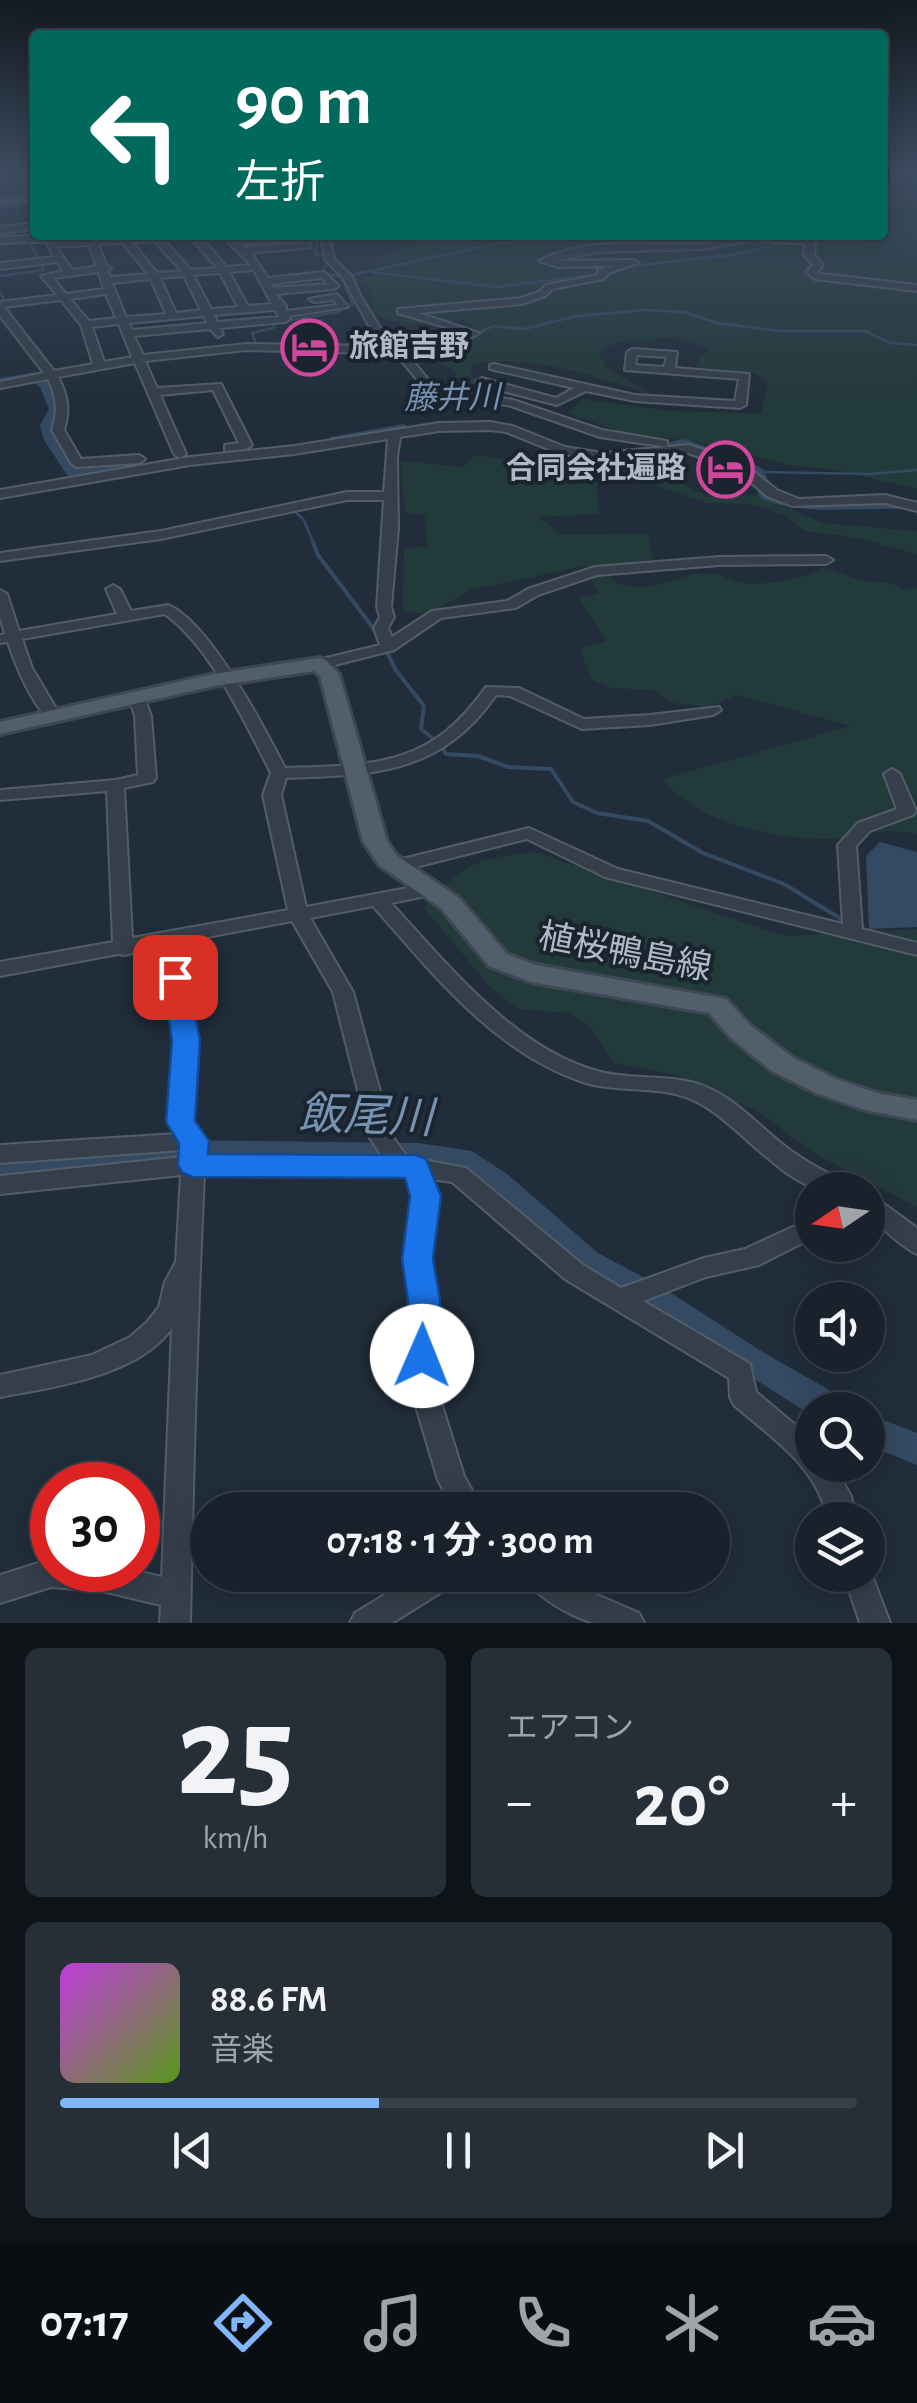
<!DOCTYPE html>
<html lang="ja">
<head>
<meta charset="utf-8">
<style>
  body { margin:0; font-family:"Alegreya Sans","Noto Sans JP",sans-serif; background:#262f38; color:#f1f3f6; height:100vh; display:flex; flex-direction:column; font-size:38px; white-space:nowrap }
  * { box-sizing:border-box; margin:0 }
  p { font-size:32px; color:#9fa4a9 }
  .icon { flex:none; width:55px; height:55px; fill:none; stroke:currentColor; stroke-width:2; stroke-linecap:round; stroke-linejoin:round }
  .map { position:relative; height:1623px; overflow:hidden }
  .side { display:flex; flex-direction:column; gap:25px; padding:25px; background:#0e1318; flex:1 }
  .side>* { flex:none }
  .top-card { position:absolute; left:30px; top:30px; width:858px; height:210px; border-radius:10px; box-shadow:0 5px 25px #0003,0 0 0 2px #373f48; background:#00695c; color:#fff; overflow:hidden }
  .needle { width:65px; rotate:257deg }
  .buttons { position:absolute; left:795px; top:1172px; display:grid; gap:20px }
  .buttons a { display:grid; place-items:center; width:90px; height:90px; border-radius:50%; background:#19222c; box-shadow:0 5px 25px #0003,0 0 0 2px #373f48; font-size:50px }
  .speed { position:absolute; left:30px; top:1462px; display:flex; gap:20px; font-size:50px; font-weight:700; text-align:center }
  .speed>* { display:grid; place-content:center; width:130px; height:130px; border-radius:50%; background:#19222c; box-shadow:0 5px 25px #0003,0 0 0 2px #373f48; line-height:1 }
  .speed .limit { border:15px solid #d22; background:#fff; color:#111 }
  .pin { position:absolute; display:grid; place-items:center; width:85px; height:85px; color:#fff; margin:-42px; border-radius:20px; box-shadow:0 5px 15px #0006 }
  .me { position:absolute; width:110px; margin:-55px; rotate:1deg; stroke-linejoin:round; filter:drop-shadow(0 0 8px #0008) }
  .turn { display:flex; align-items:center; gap:35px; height:210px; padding:0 40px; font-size:45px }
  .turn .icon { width:130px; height:130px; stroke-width:2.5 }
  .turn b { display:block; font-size:70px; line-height:85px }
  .big { font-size:75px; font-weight:700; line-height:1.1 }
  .side .widget { flex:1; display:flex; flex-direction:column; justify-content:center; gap:15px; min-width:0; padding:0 35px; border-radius:15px; background:#262f38 }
  .side .dial { align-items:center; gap:0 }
  .dial b { font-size:130px; line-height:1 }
  .song { display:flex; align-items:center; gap:30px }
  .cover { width:120px; height:120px; border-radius:15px; background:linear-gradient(135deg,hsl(290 70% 55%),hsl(90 70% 35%)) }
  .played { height:10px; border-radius:5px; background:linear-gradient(90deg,#81b6fa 40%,#373f48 40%) }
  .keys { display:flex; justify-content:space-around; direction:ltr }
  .heat { display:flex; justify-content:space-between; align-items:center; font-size:55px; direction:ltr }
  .side .tiles { flex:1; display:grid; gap:25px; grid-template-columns:1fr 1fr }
  .widget:last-child { grid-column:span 2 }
  .trip { position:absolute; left:190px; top:1492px; width:540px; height:100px; border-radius:50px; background:#19222c; box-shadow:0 5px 25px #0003,0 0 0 2px #373f48; font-weight:700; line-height:100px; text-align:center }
  .tab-bar { display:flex; height:160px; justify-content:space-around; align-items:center; background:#0a0e12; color:#9fa4a9 }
  .tab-bar .icon { width:70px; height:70px }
  .tab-bar .on { color:#81b6fa }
  .tab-bar b { font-size:45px; color:#f1f3f6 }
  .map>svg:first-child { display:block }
</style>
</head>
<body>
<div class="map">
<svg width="917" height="1623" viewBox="0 0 917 1623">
  <rect width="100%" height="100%" fill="#212d3a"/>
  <!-- green -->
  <path fill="#233a3b" d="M883,174H917V489L836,470L789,465L704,443L621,432L567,413L583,399L672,411L761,413L768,382L755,373L696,367L700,357L710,350L679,337L617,342L598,352L607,368L651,394C594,377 532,353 472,364L471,374L484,394H469L451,383L457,373C442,361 421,361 406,349L480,335L464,320C434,323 404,330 376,314L368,288L357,284L355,279L384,273L370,261L416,242L401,235H882Z
    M474,455L580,471L621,470L672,479L708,497L760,495L822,523L917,531V554L853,537L804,531L786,516L751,504L707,503L645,482L597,484L599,514L539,517L561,535L648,534L653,560L619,564L610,579C652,602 676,568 717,574C724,575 731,582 739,583C765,586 801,580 824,567L860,580L895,584L901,590L917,587V834C875,825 861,840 825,839C770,838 698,824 662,779L851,726L737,695L708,707L672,703L654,690L611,688L592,680L580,649L606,641L579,598L599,594L585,566L470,590L427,615L403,610L404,548L427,546L425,516L405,512L400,461L462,467Z
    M535,852L785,936L917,929V1207L817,1155L758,1112L676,1075L614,1063L590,1027L568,1013L518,1009L492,989L424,908C466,862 473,859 535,852Z"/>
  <!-- water -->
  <path fill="#344a62" d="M880,842L917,852V927L869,929L866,856Z"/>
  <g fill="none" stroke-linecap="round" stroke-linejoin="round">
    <!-- stream-far1 -->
    <path stroke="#344a62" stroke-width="2.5" d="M318,235L315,254L327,256L329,261L321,272L341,277L516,240L523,235
      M0,244L25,242
      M622,267L732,255L780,244
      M372,272L497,287L600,274
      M0,276L44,270L29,242
      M0,292L13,319
      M285,321L338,312L353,304L341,277
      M22,330L55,372
      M476,334L493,326L524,329L577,316L646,310L684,312L717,323L779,331H865L890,343L917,345
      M275,350L345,352
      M155,354L256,343L252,333L273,328L276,322
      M81,366L136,356
      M757,472L871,474L917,470
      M293,510L304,520L314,545"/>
    <!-- stream -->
    <path stroke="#344a62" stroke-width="4" d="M313,542L318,555L377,633
      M386,650L395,669L424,706L421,729L436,741
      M442,747L446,754L478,756L508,767L551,769L573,802L597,813L648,821L703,853L784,884L846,922"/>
    <!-- river -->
    <path fill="#344a62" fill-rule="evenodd" d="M35,372L51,382L63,409L56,425L60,440L79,469L136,462L144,467L142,470L84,480L67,475L44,440L40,425L49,409L40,387L32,381L0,386V378Z
      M403,424L408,426V432L331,447L323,442L331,437Z
      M683,439L739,457L763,469L774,493C820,509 869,495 917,500V510C864,505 813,518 761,499L750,475L727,463L682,449L639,457L631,452Z
      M173,1140L419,1143L472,1151L507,1174L598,1253L660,1286L766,1354L845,1399L850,1410H812V1416L638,1304L576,1271L487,1190L455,1169L419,1165L173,1162L0,1179V1157Z
      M868,1414L917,1433V1465L868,1445Z"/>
    <defs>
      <path id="minor" d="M35,177V182L29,185L28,192H35V198L21,197L22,182Z
        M35,223V229L0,233V227Z
        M65,235L92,239L119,238L120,235H200L226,267L251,265L221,235H230L235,239L306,235L311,247L251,253L268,278L324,272L339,286L334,289L276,294L286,306V311L337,305L334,300L314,302L309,299L337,294L348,307L289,316L290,319L285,322L220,328L223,334L218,337L210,329L134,336L143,355L246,344L380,346L343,278L325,259L321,235H329L334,259L352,277L360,295L390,344L465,333L398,313V309L521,298L539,292L546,285L598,275V270L612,266L558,267L539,261C587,235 650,247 702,244C718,242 735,237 747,235C766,231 791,238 810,239L815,242L814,255L823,265L817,272L821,274L917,285V291L815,279L806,272L813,265L804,255L805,244L754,240L703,249L597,252L555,261L633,260L638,263L609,273L604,279L552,289L545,296L522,304L418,313L479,333L469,339L403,349L427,378L439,387L513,400L602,430L667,441V447L600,437L511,406L432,392L419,382L393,350L372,353L246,350L145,361L157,388L221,384L252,445L246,449L225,451V445L239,443L213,390L160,395L186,454L180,458L174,454L135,363L58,377C68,396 70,410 64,430L81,459L139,455L145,459L139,463L77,467L71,463L52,430C58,411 57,398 48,379L0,388V382L44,373L0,316V302L57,295L41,276L63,271L57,262L0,269V263L54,257L47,243L69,241L0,243V237ZM191,238L217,268L191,270L164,240ZM299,239L302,243L245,248L241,244ZM154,241L182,271L157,273L132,242ZM123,243L148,274L110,277L108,270L111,268L106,265L98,244ZM89,245L97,266L72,270L56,247ZM254,270L272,304L248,306L229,272ZM99,272L104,289L66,294L53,278ZM220,273L238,307L211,309L193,275ZM184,276L201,310L176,313L160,278ZM322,278L327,284L273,288L271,284ZM151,279L166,314L126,317L112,283ZM106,294L116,318L89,321L70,299ZM61,300L81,325L93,364L54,371L4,307ZM275,310L279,317L217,322L214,315ZM204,316L207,323L132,330L129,323ZM119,324L132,357L104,362L92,327Z
        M632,349L677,352L675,368L749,374L746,405L740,408L635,401L586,391L557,405L499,390L476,381L482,378L556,398L574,388L490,369V365L494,364L635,395L735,401L739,379L625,370L627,352ZM637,355L667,357L664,367L635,365Z
        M490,422L513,426L565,447L602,453L689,445L744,464L777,490L799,499L885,495L917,503V511L885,503L792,506L767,496L736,470L688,453L602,461L558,453L506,432L490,430L439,431L400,437L397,457L398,528L391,607L394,617L388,628L392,637L432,611L507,601L528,589L595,567L719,557L826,556L833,560L826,564L719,565L597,575L538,595L516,608L441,618L394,650L319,669L314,667L311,664L314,661L380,645L374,628L380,617L377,607L384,500H347L161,539L0,561V553L161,531L347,492H384L388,439L294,454L190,465L0,498V490L190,457L294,446L439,423Z
        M113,585L120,589L131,611L168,605C209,621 264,727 285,768C375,765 430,767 486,687L519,688L584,719L650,715L719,707L721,710L713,715L650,725L582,729L510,696L496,695C441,774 375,775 286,778L281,795L306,907L429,884L436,886L438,890L436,894L391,903C447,964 514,1048 597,1071C632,1081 669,1073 704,1086C737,1099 761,1129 790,1150C809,1164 829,1174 850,1184L854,1190C844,1190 833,1192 823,1190C783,1184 737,1123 699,1103C664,1083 619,1095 580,1081C492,1050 433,974 373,906L310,918L353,992L392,1136L407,1157L466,1168L583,1265L621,1288L704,1258L745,1249L812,1218V1238L759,1265L706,1277L643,1301L750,1364L756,1392L812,1439V1465H833L851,1496L856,1520H828C817,1466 773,1439 734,1405L730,1397L729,1378L565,1279L452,1182L431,1179L438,1196L429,1259L436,1300L435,1383L464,1476L483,1510H454L438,1480L409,1383L412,1300L405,1259L414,1196L407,1175H204C197,1323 193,1473 190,1623H160L161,1605L102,1591L51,1587L0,1603V1575L51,1559L52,1570H132L162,1577L172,1328C138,1376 54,1387 0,1397V1375L92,1355L130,1337L147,1322L159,1307L165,1282L176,1262L181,1175L0,1194V1176L182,1157V1150L0,1163V1145L177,1134L170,1122L176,1040L157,946L125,955L118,954L0,976V962L113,942L107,791L0,800V790L116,780L138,775L135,716L129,697L137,692L143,694L151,716L156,778L153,782L124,788L132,938L288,910L263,795L271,773C245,723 211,647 165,614L22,639L32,668L60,715L52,720C33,710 15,663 8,642L0,643V635L5,634L0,617V590L7,594L19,631L117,614L106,589ZM292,921L333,992L370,1138L382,1156L204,1157L205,1141L192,1121L196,1040L176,943Z
        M892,769L900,774L916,811L913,815L870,831L856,846L862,929L917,943V955L605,877L527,839L396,872L387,866L390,862L529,828L618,869L843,924L838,845L858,823L897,809L884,774Z
        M868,1195L876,1198L917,1228V1254C904,1249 881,1226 868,1216Z
        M868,1565L890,1623H860L844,1575H868Z
        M417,1575H457L453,1585L392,1623H350L355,1613Z
        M523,1575H562L579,1587L639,1613L644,1623C629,1623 610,1623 595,1623C574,1619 531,1594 523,1575Z"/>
      <path id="major" d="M35,196V202L0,206V200Z
        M319,658L326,660L339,674L387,841L396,855L459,898L507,954L536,965L726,999L750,1025L792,1057L836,1079L877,1093L917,1100V1120L865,1110L816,1093L772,1071L732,1039L709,1013L531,982L489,966L441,908L379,865L363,841L320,676L314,671L214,686L0,734V722L214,674Z"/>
    </defs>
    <!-- minor casing -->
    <use href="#minor" stroke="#535d68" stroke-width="4"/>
    <!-- major casing -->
    <use href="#major" stroke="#3e4854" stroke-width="6"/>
    <!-- minor -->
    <use href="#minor" fill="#353f4b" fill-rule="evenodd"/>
    <!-- major -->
    <use href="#major" fill="#525e6b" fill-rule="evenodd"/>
  </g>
  <!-- sky -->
  <linearGradient id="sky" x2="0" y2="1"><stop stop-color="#121920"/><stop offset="0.43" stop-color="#3d4c60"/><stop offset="1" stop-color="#3d4c60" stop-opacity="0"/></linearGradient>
  <rect width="917" height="401" fill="url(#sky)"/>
  <!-- route -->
  <path fill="#1a73e8" stroke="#114b97" stroke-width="2.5" d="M175,968L188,977L200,1040L195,1121L209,1141L208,1154L416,1155L426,1159L441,1196L433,1259L440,1300L439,1356L434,1366L422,1370L411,1366L406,1356L408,1300L402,1259L410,1196L405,1178L193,1177L183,1173L178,1166L179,1143L166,1122L172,1040L162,977Z"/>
  <!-- icons -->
  <defs>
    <symbol id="hotel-ring" viewBox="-11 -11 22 22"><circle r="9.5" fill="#1a242f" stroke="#d1479c" stroke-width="1.5"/><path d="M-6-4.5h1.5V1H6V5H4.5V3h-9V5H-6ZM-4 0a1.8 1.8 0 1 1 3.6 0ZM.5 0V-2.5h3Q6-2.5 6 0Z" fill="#d1479c"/></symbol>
  </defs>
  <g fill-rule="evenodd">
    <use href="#hotel-ring" x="278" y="316" width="63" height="63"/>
    <use href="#hotel-ring" x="694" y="438" width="63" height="63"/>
  </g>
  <g text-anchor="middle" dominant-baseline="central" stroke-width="8" stroke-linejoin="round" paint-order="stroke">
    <!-- far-poi labels -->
    <g font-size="30" font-weight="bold" fill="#b0bac7" stroke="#1a242f" text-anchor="start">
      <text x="349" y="347">旅館吉野</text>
      <text x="686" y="469" text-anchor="end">合同会社遍路</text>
    </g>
    <!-- far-water labels -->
    <g font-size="32" font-style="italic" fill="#7692b0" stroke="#1a242f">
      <text transform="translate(452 398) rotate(-1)">藤井川</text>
    </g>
    <!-- street labels -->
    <g font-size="35" fill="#b0bac7" stroke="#1a242f">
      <text transform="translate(625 953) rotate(11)">植桜鴨島線</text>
    </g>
    <!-- near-water labels -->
    <g font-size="45" font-style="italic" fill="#7692b0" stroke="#1a242f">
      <text transform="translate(366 1117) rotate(2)">飯尾川</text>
    </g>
  </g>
</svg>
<div class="buttons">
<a><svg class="needle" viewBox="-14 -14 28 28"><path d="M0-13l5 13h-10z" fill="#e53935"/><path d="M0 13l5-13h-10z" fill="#9fa4a9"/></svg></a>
<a><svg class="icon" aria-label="sound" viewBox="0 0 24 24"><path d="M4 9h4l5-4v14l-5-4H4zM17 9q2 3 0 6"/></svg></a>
<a><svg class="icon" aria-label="search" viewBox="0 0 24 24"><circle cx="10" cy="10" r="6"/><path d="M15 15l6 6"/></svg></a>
<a><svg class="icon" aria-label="layers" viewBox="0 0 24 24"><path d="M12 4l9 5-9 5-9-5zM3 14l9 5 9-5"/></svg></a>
</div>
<div class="speed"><div class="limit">30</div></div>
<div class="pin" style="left:175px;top:977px;background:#d93025"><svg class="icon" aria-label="arrive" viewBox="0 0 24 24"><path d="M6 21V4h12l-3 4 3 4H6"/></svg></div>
<svg class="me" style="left:422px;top:1356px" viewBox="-20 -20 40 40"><circle r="19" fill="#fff"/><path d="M0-13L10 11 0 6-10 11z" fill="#1a73e8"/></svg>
<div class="trip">07:18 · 1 分 · 300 m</div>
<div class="top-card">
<div class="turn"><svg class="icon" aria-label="left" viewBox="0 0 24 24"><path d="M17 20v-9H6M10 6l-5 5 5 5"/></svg><div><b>90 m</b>左折</div></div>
</div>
</div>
<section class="side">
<div class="tiles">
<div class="widget dial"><b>25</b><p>km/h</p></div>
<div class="widget"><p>エアコン</p>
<div class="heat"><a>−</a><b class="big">20°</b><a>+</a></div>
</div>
<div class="widget">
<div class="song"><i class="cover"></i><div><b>88.6 FM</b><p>音楽</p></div></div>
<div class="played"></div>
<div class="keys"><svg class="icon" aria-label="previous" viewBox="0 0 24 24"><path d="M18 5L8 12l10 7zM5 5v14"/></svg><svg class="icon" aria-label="pause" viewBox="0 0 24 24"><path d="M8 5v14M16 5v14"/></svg><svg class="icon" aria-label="next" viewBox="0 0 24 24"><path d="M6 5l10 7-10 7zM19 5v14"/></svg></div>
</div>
</div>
</section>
<nav class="tab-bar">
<b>07:17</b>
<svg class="icon on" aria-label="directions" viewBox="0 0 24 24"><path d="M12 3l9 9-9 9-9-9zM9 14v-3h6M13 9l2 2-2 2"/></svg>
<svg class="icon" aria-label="music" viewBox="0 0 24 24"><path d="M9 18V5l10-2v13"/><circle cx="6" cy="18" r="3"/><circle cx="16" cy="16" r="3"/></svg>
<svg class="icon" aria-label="phone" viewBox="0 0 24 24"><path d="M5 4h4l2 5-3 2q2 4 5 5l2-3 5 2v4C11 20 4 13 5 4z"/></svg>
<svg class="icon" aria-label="climate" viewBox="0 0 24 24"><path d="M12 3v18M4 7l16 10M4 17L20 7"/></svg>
<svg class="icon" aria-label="car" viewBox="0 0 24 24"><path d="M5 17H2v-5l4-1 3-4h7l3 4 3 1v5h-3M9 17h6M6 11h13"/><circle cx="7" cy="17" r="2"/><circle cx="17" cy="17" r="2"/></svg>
</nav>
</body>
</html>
